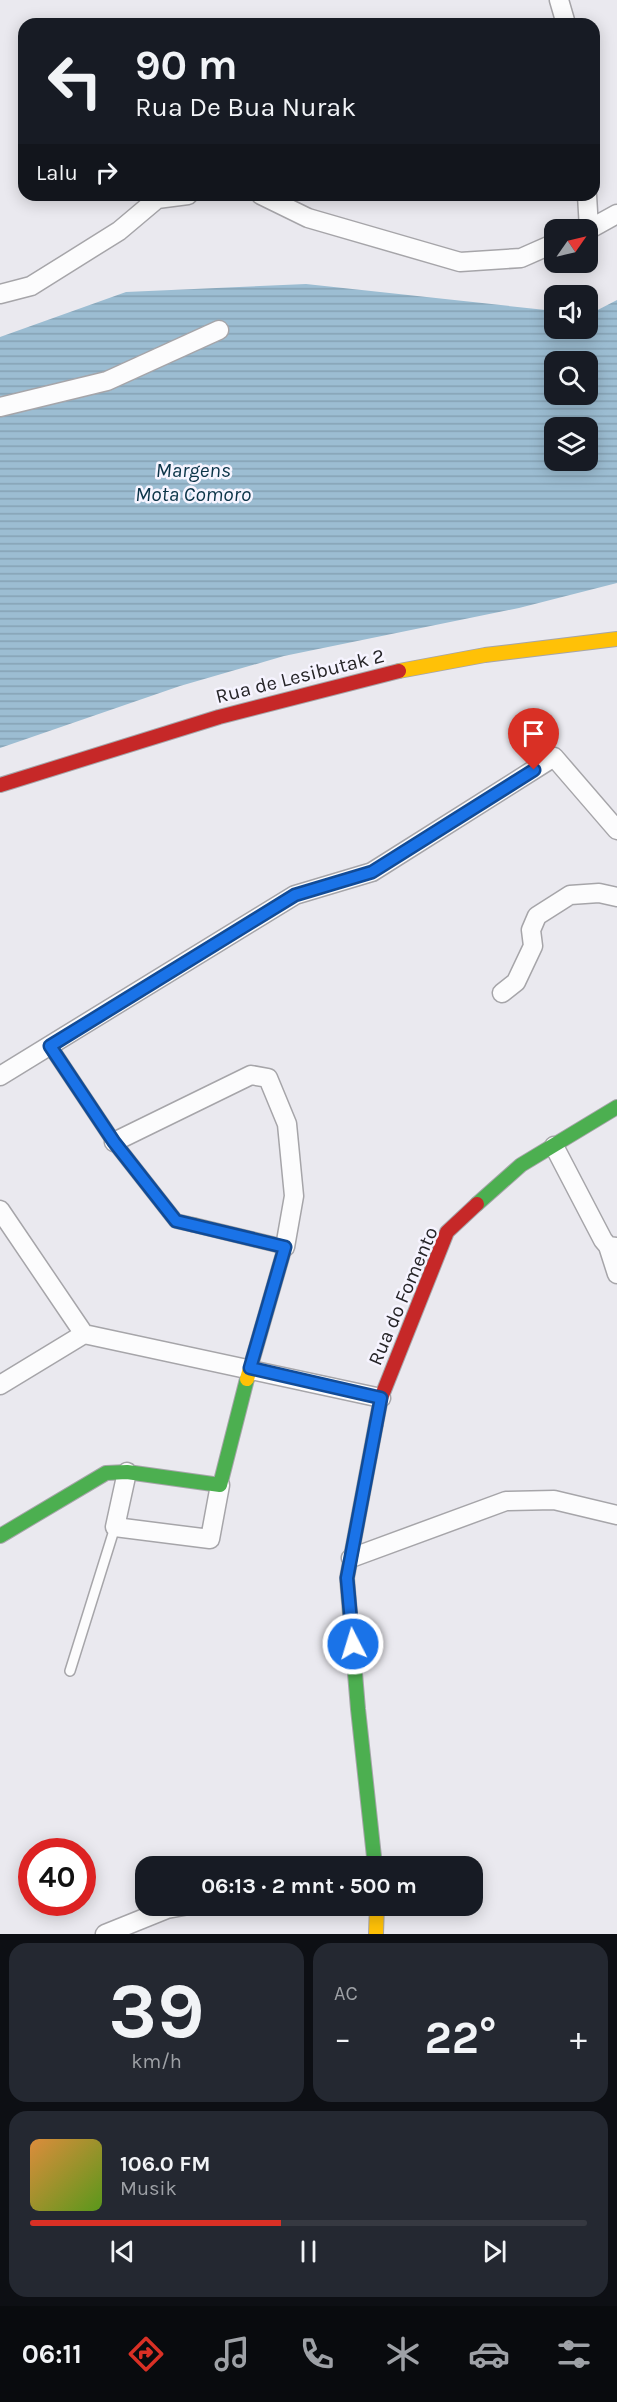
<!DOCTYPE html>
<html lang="id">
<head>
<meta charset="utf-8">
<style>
  body { margin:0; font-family:Karla,sans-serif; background:#242831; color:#f1f3f6; height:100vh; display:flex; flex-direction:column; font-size:22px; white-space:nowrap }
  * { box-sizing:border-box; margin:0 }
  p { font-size:20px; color:#9ea1a6 }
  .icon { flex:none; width:33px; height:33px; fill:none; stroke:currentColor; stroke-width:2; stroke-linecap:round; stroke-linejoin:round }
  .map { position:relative; height:1934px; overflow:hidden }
  .sheet { display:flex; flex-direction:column; gap:9px; padding:9px; background:#0d0f14; flex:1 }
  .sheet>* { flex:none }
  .banner { position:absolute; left:18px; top:18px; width:582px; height:183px; border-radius:18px; box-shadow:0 3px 15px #0003; background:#171b24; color:#f1f3f6; overflow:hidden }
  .needle { width:39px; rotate:56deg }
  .buttons { position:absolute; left:544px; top:219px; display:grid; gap:12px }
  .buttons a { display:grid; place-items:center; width:54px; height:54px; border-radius:12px; background:#171b24; box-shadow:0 3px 15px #0003; font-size:30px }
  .speed { position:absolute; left:18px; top:1838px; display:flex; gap:12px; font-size:30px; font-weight:700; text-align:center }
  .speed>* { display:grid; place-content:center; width:78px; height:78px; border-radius:50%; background:#171b24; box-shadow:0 3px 15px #0003; line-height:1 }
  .speed .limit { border:9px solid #d22; background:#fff; color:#111 }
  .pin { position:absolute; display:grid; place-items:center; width:51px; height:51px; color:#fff; margin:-62px -26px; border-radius:50% 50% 50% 0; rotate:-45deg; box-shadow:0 0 6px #0007 }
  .pin .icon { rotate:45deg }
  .me { position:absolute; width:66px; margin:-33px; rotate:355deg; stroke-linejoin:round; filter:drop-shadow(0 0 4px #0008) }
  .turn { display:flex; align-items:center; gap:21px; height:126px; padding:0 18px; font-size:27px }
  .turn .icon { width:78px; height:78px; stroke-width:2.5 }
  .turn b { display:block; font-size:42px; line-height:51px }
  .then { display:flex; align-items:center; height:57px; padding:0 18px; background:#0003; gap:12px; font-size:22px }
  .big { font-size:45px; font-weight:700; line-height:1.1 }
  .sheet .widget { flex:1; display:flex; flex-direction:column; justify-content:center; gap:9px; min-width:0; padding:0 21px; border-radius:18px; background:#242831 }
  .sheet .dial { align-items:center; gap:0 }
  .dial b { font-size:78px; line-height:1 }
  .song { display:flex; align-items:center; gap:18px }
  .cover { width:72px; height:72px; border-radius:9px; background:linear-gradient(135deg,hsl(30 70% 55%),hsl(90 70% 35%)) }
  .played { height:6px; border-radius:3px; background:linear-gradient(90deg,#d93025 45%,#363941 45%) }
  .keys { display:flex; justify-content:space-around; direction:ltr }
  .heat { display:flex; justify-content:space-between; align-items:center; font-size:33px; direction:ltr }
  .sheet .tiles { flex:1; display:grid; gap:9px; grid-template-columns:1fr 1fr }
  .widget:last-child { grid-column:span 2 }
  .trip { position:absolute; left:135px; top:1856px; width:348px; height:60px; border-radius:18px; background:#171b24; box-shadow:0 3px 15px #0003; font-weight:700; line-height:60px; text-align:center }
  .dock { display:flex; height:96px; justify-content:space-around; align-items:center; background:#090b0e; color:#9ea1a6 }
  .dock .icon { width:42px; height:42px }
  .dock .selected { color:#d93025 }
  .dock b { font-size:27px; color:#f1f3f6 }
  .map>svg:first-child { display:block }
</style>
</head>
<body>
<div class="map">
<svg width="617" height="1934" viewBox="0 0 617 1934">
  <defs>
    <pattern id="water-rules" width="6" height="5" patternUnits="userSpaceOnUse" patternTransform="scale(1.5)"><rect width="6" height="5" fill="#9cbdd2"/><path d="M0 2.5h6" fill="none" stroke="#86a2b4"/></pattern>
  </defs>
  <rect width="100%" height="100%" fill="#eae9ef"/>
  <!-- water -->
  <path fill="url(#water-rules)" fill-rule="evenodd" d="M306,284L555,311V328H588V315L617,300V583L519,608L284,656L180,686L0,748V337L126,292ZM555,362H588V394H555ZM555,428H588V460H555Z"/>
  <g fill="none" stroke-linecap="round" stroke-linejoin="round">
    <defs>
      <path id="lane" d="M70,1671L115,1527"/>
      <path id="street" d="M559,0L566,24
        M261,195L308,218L460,262L521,258L555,243
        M587,195L589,229
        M588,230L617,214
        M0,294L31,286L119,231L157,199L188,195
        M0,407L107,381L219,330
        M502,993L516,982L533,946L531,930L537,916L570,895L599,893L617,897
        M0,1076L295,895L372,872L554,757L617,830
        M114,1142L251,1075L268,1078L287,1124L294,1196L285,1247
        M554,1146L603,1240L608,1246L617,1247
        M0,1210L84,1334
        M608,1246L617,1274
        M0,1385L84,1334L381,1398
        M127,1472L115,1527L210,1539L220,1485
        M351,1558L506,1501L554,1500L617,1515
        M105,1934L167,1909L189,1905"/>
      <path id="fast" d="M50,1046L114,1142L176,1221L194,1225
        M477,1204L521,1165L617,1107
        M0,1536L106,1473L127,1472L220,1485L247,1379
        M375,1866L358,1709L347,1578L376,1424"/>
      <path id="slow" d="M399,671L485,655L617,639
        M194,1225L285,1247L247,1379
        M376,1934L377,1905"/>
      <path id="jam" d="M0,785L219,717L399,671
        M376,1424L381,1398L447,1232L477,1204"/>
    </defs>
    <!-- lane casing -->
    <use href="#lane" stroke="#a6a5a9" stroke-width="12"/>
    <!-- street casing -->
    <use href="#street" stroke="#a6a5a9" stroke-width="21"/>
    <!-- fast casing -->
    <use href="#fast" stroke="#a6a5a9" stroke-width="16"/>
    <!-- slow casing -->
    <use href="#slow" stroke="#a6a5a9" stroke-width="16"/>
    <!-- jam casing -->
    <use href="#jam" stroke="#a6a5a9" stroke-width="16"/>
    <!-- lane -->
    <use href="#lane" stroke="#fcfcfd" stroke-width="9"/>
    <!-- street -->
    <use href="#street" stroke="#fcfcfd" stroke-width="18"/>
    <!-- fast -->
    <use href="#fast" stroke="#4caf50" stroke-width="14"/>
    <!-- slow -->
    <use href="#slow" stroke="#ffc107" stroke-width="14"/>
    <!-- jam -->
    <use href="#jam" stroke="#c62828" stroke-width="14"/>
  </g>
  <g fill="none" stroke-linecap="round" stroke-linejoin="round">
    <defs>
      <path id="route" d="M353,1644L347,1578L381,1398L250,1368L285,1247L176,1221L114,1142L50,1046L295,895L372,872L534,770"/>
    </defs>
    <!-- route casing -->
    <use href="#route" stroke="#114b97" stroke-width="15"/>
    <!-- route -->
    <use href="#route" stroke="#1a73e8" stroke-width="10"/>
  </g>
  <g text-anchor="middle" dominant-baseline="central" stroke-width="5" stroke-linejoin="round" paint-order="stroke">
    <!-- street labels -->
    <g font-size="20" fill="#262528" stroke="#f6f4ff">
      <text transform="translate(300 676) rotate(-14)">Rua de Lesibutak 2</text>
      <text transform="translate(403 1296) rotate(-67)">Rua do Fomento</text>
    </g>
    <!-- water labels -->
    <g font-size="21" font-style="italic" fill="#0b3448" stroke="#f6f4ff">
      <text x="193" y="470">Margens<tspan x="193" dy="24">Mota Comoro</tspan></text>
    </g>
  </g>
</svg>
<div class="buttons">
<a><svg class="needle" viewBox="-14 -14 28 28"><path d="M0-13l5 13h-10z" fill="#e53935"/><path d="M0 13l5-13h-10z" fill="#9ea1a6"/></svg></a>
<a><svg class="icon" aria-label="sound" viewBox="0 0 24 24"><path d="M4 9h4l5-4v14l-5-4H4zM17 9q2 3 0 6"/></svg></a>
<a><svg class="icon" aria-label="search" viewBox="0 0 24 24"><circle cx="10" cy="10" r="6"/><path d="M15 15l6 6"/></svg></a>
<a><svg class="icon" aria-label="layers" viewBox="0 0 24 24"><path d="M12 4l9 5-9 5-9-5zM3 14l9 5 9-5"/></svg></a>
</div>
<div class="speed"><div class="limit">40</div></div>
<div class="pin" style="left:534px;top:770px;background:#d93025"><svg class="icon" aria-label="arrive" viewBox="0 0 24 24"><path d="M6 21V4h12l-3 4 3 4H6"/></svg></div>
<svg class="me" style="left:353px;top:1644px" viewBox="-20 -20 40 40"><circle r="17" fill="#1a73e8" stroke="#fff" stroke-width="3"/><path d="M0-11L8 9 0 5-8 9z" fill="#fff"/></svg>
<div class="trip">06:13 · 2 mnt · 500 m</div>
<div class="banner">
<div class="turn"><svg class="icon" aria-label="left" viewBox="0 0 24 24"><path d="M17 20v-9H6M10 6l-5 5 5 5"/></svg><div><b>90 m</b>Rua De Bua Nurak</div></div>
<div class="then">Lalu<svg class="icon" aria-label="right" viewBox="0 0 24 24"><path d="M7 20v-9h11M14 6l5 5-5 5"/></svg></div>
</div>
</div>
<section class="sheet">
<div class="tiles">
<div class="widget dial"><b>39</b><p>km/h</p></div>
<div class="widget"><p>AC</p>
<div class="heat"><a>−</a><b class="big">22°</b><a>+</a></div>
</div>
<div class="widget">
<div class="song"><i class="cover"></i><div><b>106.0 FM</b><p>Musik</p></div></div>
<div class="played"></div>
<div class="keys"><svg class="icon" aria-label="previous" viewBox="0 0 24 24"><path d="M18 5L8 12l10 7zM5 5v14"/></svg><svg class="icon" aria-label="pause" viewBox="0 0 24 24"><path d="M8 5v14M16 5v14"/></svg><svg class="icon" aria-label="next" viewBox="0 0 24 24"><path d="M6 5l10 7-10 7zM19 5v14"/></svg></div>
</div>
</div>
</section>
<nav class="dock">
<b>06:11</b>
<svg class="icon selected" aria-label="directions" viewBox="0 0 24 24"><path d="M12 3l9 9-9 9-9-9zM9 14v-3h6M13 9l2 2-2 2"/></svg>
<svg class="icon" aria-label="music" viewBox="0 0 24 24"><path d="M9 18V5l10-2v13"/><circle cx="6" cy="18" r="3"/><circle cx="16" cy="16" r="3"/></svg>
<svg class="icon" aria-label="phone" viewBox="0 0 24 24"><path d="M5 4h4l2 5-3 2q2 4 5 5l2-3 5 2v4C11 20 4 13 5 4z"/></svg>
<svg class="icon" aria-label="climate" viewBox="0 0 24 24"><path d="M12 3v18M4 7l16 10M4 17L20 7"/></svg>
<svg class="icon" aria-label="car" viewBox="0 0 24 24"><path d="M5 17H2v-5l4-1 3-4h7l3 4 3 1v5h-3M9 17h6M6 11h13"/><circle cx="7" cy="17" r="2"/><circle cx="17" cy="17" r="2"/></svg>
<svg class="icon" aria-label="filters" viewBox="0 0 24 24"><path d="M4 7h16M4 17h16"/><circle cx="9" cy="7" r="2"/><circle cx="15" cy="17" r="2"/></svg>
</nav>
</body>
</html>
